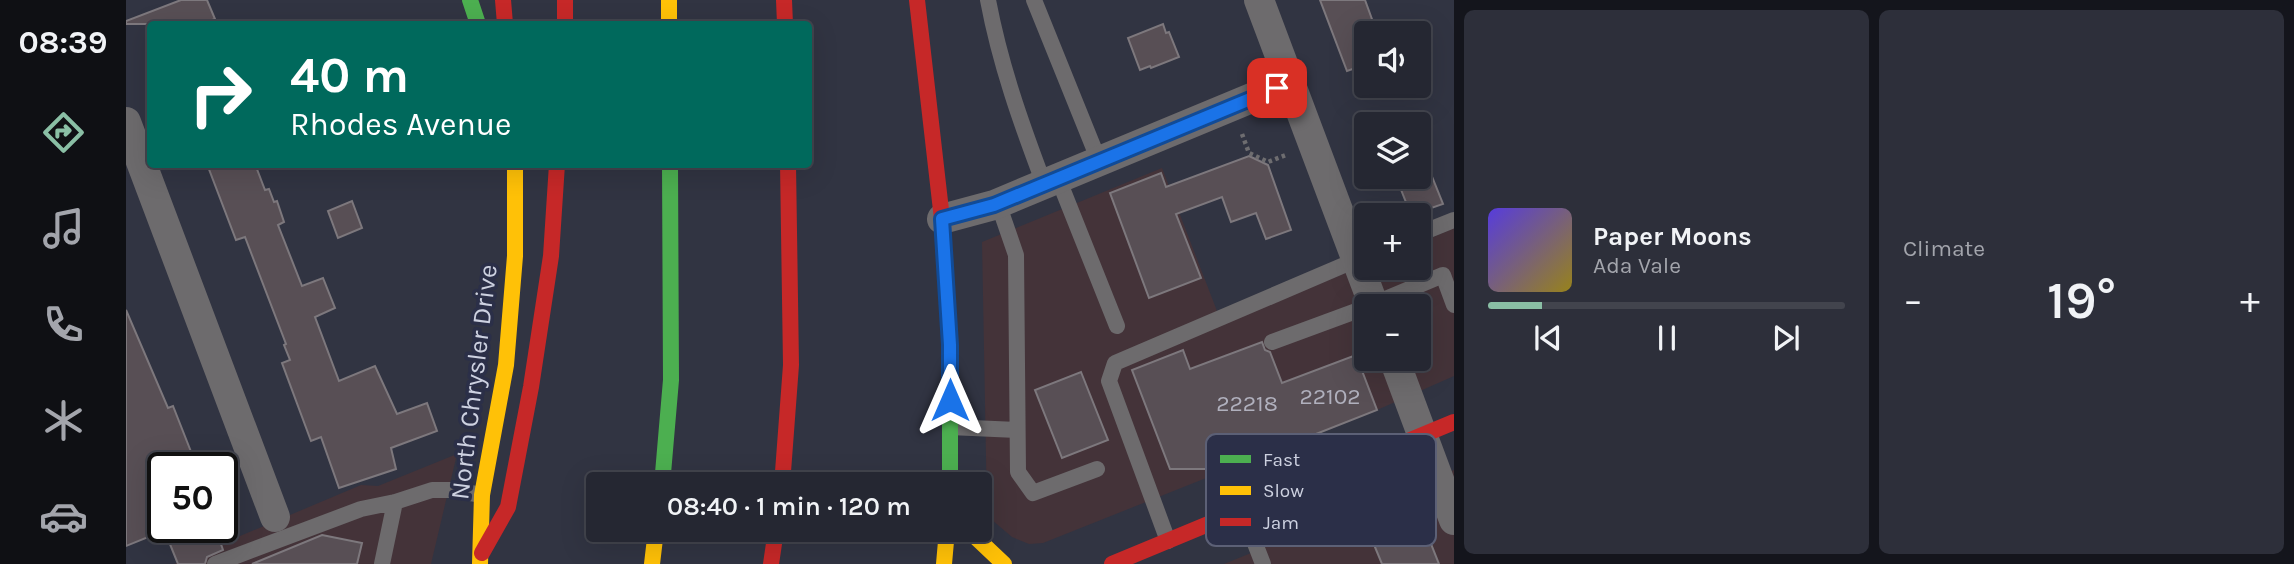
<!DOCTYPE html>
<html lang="en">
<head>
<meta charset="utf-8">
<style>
  body { margin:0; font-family:Karla,sans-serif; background:#2d2f3a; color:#f1f3f6; height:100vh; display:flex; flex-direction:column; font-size:26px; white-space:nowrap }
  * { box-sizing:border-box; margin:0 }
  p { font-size:23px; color:#a3a5ac }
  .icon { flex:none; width:38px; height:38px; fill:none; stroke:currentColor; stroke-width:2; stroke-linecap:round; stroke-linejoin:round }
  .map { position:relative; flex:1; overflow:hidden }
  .panel { display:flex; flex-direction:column; gap:10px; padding:10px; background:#14151c; width:840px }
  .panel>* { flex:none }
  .hud { position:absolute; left:21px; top:21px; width:665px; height:147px; border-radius:7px; box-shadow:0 7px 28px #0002,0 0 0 2px #42444d; background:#00695c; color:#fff; overflow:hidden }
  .fabs { position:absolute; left:1228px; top:21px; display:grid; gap:14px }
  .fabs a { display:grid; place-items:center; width:77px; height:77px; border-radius:7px; background:#252732; box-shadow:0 7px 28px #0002,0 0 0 2px #42444d; font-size:35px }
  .speed { position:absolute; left:21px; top:452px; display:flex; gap:14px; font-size:35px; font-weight:700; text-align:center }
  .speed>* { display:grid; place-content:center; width:91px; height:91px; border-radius:50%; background:#252732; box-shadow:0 7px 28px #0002,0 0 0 2px #42444d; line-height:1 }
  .speed .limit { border:4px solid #111; border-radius:10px; background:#fff; color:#111 }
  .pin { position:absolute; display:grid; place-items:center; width:60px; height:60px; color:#fff; margin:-30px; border-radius:14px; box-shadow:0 4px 10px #0006 }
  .me { position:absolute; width:77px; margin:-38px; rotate:0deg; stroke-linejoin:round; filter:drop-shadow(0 0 5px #0008) }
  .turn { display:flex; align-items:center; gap:24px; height:147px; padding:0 28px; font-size:32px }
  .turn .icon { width:91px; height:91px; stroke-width:2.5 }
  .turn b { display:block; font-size:49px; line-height:60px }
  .big { font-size:52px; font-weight:600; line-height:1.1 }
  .panel .widget { flex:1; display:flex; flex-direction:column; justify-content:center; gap:10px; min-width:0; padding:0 24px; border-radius:10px; background:#2d2f3a }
  .song { display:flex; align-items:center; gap:21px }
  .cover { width:84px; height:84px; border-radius:10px; background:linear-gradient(135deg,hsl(250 70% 55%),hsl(50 70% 35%)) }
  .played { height:7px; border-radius:4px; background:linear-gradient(90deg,#8abfa5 15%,#42444d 15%) }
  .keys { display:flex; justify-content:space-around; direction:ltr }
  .heat { display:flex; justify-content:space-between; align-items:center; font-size:38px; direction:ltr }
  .panel .tiles { flex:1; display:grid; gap:10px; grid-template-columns:repeat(2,1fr) }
  .trip { position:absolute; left:460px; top:472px; width:406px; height:70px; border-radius:7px; background:#252732; box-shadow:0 7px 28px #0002,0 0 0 2px #42444d; font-weight:600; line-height:70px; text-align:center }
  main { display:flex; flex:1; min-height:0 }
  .tab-bar { display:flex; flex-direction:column; width:126px; justify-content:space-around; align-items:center; background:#0f1014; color:#a3a5ac }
  .tab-bar .icon { width:49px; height:49px }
  .tab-bar .active { color:#8abfa5 }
  .tab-bar b { font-size:32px; color:#f1f3f6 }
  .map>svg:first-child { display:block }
</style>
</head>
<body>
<main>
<nav class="tab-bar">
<b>08:39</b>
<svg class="icon active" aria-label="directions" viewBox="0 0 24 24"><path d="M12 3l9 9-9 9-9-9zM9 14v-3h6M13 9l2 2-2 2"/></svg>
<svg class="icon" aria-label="music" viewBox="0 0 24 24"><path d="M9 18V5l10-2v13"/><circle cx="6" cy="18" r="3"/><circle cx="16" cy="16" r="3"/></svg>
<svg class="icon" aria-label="phone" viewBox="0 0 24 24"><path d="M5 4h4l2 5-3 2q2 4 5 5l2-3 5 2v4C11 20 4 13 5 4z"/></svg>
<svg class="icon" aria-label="climate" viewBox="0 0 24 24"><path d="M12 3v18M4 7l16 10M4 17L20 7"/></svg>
<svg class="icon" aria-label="car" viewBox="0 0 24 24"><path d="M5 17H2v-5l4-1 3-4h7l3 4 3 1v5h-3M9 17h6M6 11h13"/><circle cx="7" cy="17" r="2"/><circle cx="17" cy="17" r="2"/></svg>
</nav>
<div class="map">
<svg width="1328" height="564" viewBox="0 0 1328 564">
  <rect width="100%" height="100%" fill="#313442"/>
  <!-- commercial -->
  <path fill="#443339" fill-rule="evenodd" d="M1036,168L1096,324L1241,264V268H1293V243L1328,228V376L1251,410L917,543L903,544L886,537L866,520L861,511L856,242ZM1241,306H1293V359H1241Z
    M331,454L305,564H48L235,485L252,486Z
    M1328,470V564H1098Z"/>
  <!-- building -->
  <path fill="#584f55" stroke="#7d787d" stroke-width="2" d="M55,0H81L89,19L75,24H0V21Z
    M1194,0H1239L1251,33H1241V64L1221,71Z
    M1037,24L1040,33L1043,32L1053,57L1025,68L1024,66L1014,70L1002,38Z
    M1123,156L1142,165L1165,230L1140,239L1130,213L1105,222L1096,197L1050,214L1075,278L1023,298L984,193L1035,173L1040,187Z
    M81,164H129L139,190L143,189L148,202L151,201L158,222L152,225L176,286L197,278L209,308L189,317L213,381L249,366L271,414L301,403L311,431L265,448L270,469L213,488L195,437L185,441L156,363L164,360L158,345L160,344L119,237L110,240Z
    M1305,174L1317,204L1285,215L1274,187Z
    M226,201L236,228L212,238L202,211Z
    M0,310L42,408L47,406L71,467H37V531L0,546Z
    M1136,342L1139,350L1144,352L1156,383L1230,355L1251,410L1101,469H1044L1006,370L1057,350L1064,369Z
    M955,372L982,440L936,458L909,390Z
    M1284,491L1313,564H1256L1234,511Z
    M37,527H89L97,550L81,557L79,564H52Z
    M196,535L236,543L231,564H126Z"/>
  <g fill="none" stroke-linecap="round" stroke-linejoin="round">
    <!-- path -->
    <path stroke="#6e6d70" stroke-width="4.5" stroke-dasharray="3.5 3.5" stroke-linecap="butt" d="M1116,134L1123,153L1142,162L1160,155"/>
    <!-- lane -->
    <path stroke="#6d6b6d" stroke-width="16" d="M862,0C874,64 895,123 918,184
      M908,0L973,161
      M932,178L991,326
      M872,203L890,255L892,472L907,493L971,469
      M1293,234L1328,220
      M1243,306L1317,275L1328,305
      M1146,342L1241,307
      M824,427L891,430
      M1116,510L1137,564
      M1042,541L983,381L989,363L1237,257
      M89,564L235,509L269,502L306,490H327L356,495
      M256,564L269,502"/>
    <!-- street -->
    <path stroke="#6d6b6d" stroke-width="30" d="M1133,0L1248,306
      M0,122L149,517
      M816,219L868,205L1164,82
      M1268,359L1328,520"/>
    <!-- fast -->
    <path stroke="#4caf50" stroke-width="16" d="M344,0L352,24
      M824,344V485
      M536,485L545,380L544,164"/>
    <!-- slow -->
    <path stroke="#ffc107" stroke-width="16" d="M543,0V24
      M842,530L878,564
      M354,564L356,495L380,365L389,256V164
      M526,564L530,530
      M818,564L821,530"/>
    <!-- jam -->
    <path stroke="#c62828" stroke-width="16" d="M377,0L379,24
      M439,0V24
      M658,0L659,24
      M791,0L816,219L824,344
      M656,485L665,365L662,164
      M356,553L382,507L405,387L425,256L431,164
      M645,564L650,530
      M986,564L1328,422"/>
  </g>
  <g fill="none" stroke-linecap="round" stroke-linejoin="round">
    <defs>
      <path id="route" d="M824,400V345L816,219L868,205L1151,88"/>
    </defs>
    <!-- route casing -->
    <use href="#route" stroke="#114b97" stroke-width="18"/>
    <!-- route -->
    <use href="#route" stroke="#1a73e8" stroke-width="12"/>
  </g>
  <g text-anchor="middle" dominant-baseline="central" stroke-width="7" stroke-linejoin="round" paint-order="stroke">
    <!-- number labels -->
    <g font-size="23" fill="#b0b0bd">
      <text x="1204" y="396">22102</text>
      <text x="1121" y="403">22218</text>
    </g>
    <!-- street labels -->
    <g font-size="26" fill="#cdd1e0" stroke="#2b2f48">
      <text transform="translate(348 382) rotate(-83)">North Chrysler Drive</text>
    </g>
  </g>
  <!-- legend -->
  <rect x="1080" y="434" width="230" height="112" rx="10" fill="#2b2f48" stroke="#5c6076" stroke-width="2"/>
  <rect x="1094" y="455" width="31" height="8" fill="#4caf50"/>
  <rect x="1094" y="486" width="31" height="9" fill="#ffc107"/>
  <rect x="1094" y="518" width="31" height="8" fill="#c62828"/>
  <g font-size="19" fill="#cdd1e0">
    <text x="1137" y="466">Fast</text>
    <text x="1137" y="497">Slow</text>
    <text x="1137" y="529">Jam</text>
  </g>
</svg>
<div class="fabs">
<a><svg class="icon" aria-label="sound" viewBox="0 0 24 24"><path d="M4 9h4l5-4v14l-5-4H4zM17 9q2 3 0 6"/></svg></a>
<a><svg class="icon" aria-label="layers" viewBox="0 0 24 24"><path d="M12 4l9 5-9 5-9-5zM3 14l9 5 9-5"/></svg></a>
<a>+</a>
<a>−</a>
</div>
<div class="speed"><div class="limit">50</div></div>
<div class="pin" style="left:1151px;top:88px;background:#d93025"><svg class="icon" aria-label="arrive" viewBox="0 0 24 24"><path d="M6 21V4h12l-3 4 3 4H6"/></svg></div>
<svg class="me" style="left:824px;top:400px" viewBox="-20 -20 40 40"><path d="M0-17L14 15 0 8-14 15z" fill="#1a73e8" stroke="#fff" stroke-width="4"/></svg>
<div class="trip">08:40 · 1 min · 120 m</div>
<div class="hud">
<div class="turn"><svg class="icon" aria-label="right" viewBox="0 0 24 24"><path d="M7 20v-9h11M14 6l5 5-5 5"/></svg><div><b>40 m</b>Rhodes Avenue</div></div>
</div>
</div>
<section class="panel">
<div class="tiles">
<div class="widget">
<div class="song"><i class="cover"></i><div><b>Paper Moons</b><p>Ada Vale</p></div></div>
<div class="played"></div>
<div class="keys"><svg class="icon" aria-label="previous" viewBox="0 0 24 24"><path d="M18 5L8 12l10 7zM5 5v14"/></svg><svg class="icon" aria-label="pause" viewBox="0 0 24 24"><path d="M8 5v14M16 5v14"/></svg><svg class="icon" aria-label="next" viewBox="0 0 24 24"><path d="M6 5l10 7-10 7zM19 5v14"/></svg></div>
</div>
<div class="widget"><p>Climate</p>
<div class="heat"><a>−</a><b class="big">19°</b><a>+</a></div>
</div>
</div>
</section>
</main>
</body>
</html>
